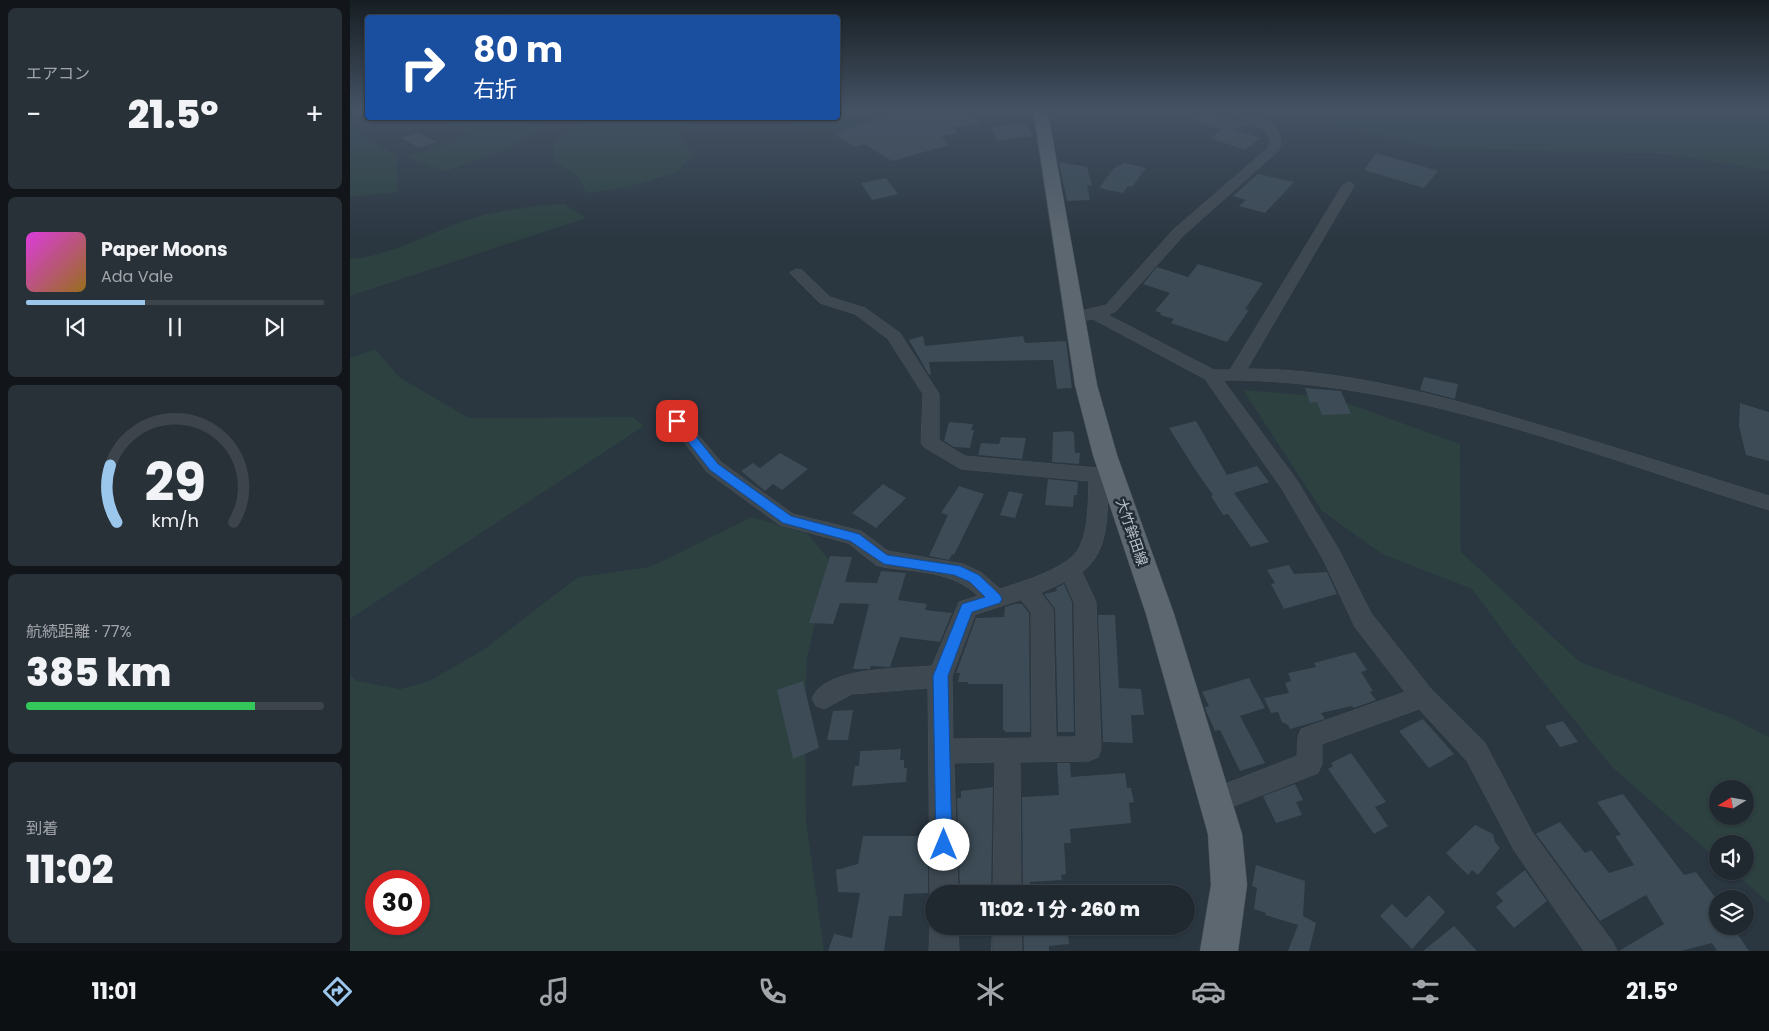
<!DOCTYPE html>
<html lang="ja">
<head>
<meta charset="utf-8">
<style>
  body { margin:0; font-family:Poppins,"Noto Sans JP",sans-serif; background:#283038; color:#f1f3f6; height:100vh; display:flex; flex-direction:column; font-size:19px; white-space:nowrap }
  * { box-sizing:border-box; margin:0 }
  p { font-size:16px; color:#a2a6ab }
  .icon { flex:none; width:28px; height:28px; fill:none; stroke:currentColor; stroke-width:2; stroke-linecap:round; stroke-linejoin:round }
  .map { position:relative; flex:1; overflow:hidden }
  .side { display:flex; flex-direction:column; gap:8px; padding:8px; background:#12161a; width:350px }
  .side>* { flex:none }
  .banner { position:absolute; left:15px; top:15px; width:475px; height:105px; border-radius:5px; box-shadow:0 1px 4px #0004,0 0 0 1px #3d444c; background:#1a4fa0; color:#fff; overflow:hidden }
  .needle { width:32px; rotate:259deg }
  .tools { position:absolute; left:1359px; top:780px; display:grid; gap:10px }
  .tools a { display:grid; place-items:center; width:45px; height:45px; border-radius:50%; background:#202830; box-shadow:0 1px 4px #0004,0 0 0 1px #3d444c; font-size:25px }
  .speed { position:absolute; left:15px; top:870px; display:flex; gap:10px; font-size:25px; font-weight:700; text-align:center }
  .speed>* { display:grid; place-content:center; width:65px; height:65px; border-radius:50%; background:#202830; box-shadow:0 1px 4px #0004,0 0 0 1px #3d444c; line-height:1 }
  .speed .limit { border:8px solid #d22; background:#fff; color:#111 }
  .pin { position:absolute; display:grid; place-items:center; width:42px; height:42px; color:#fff; margin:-21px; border-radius:10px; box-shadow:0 2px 8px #0006 }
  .me { position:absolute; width:55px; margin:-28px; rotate:0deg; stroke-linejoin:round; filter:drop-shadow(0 0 4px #0008) }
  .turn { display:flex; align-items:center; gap:18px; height:105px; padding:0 25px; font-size:22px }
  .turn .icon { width:65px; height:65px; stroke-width:2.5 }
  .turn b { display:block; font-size:35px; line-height:42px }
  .big { font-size:38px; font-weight:800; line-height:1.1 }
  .side .card { flex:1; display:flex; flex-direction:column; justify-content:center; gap:8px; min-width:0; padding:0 18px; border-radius:8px; background:#283038 }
  .side .dial { align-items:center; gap:0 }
  .dial svg { height:130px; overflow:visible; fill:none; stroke:#3d444c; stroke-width:7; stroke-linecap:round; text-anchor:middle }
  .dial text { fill:#f1f3f6; stroke:none }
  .song { display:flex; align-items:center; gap:15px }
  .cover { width:60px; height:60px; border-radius:8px; background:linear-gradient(135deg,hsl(300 70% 55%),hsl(40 70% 35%)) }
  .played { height:5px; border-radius:2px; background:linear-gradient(90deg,#9cc7ed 40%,#3d444c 40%) }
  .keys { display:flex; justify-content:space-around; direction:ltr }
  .heat { display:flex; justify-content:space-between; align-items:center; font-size:28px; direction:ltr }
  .charge { height:8px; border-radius:4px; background:linear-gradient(90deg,#34c759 77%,#3d444c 0) }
  .trip { position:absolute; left:575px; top:885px; width:270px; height:50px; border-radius:25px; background:#202830; box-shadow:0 1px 4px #0004,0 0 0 1px #3d444c; font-weight:800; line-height:50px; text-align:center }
  .tabs { display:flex; height:80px; justify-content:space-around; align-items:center; background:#0d1013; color:#a2a6ab }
  .tabs .icon { width:35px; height:35px }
  .tabs .active { color:#9cc7ed }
  .tabs b { font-size:22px; color:#f1f3f6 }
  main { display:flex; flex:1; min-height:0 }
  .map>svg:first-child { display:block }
</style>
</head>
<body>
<main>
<section class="side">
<div class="card"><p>エアコン</p>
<div class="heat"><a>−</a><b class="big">21.5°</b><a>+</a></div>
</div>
<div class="card">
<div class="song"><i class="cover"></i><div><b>Paper Moons</b><p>Ada Vale</p></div></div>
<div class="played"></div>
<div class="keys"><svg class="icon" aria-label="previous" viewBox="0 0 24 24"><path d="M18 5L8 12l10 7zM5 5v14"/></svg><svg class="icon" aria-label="pause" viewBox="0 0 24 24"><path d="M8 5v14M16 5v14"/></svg><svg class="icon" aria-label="next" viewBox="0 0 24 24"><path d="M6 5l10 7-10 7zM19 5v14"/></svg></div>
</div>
<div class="card dial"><svg viewBox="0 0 100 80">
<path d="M14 69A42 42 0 1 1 86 69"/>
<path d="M14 69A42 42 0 0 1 10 34" stroke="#9cc7ed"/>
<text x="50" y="56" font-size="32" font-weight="700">29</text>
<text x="50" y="72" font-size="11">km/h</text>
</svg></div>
<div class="card"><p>航続距離 · 77%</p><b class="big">385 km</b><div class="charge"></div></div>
<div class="card"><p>到着</p><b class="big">11:02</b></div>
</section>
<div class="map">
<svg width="1419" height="951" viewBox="0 0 1419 951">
  <rect width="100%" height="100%" fill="#2a3640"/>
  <!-- green -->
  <path fill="#2c4140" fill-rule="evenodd" d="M488,108H537L507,129L495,130L457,129L428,118H488Z
    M971,108H1391L1419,118V171L1319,154L1082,148L985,125Z
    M90,118H165L192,127L160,148L94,172L58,157L122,133Z
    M251,118H357L337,124L332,129V140L343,154L327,172L275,188L236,193L229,177L203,161V143L234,123Z
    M0,128L47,156L48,192L0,197Z
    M214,204L236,218L0,296V259C41,256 77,234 116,220C146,210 182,206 214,204Z
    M25,349L49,377L119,418L283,417L294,426L0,619V358Z
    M893,390L980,397L1110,444L1111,552L1230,662L1382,718L1419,737V903L1382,871H1395V844H1368L1367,859L1262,767L1165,647L1122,589L1032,554L972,511ZM1368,789H1395V816H1368Z
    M402,517L458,534L479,560L457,659L455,708L456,820L474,951H0V675L7,681L50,689L79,681L133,650L228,577L300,567ZM26,881H69V924H26Z"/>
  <!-- building -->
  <path fill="#3c4b55" d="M541,108H621L630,124L603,127L607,133L591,136L599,145L542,161L514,144L505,147L484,134L532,117L530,116L543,112Z
    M860,110L898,123L902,125L881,129L911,138L895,150L860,138L872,130L839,120Z
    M676,123L683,136L648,141L641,127Z
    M69,133L86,142L69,148L52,138Z
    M1026,153L1068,165L1088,171L1074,188L1014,170Z
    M709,162L737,167L742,186L737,185L740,200L717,201Z
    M774,163L796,168L782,187L778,186L773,193L749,188L764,168Z
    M908,174L944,182L915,213L889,206L896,200L883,196Z
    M536,178L548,194L522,200L511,183Z
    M848,264L913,283L895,309L899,310L877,342L821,323L824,319L810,315L811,313L805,311L820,293L793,284L807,267L838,277Z
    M573,336L575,346L673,336L675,343L716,341L722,388L707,389L703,360L579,362L581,374L579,375L559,340Z
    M1074,377L1108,384L1105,399L1070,390Z
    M955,388L991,391L1001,414L972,415L967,402L960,403Z
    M1390,403L1419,412V461L1396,455L1389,426Z
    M846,421L877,475L907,466L919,482L884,493L919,542L901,547L878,514L873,515L861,496L863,495L846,471L819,428Z
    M599,422L623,424L621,430H624L620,448L604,447L594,441Z
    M721,431L724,433L725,453H730L729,464L702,462L703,432Z
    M651,437L676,438L672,459L628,455L631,443L649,444Z
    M430,453L458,469L432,490L423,484L415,491L391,471L403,463L410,468Z
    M698,479L728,482L727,495H724L723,507L695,505Z
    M533,484L556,498L526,528L502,513Z
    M609,486L634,494L604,555L602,554L599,560L579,556L598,515L591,513Z
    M659,491L673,494L665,518L650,515Z
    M480,556L502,557L495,582L527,583L531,571L556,573L548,600L577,604L575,610L602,613L590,642L550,637L540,667L521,666L520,669H503L519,604L490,603L483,624L459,623Z
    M939,565L944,574L977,572L987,594L934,609L921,584L925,583L917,570Z
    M714,584L722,602L724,732H708L705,609L694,594L707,591L706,588Z
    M665,604H672L679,613L680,732H655V730H653V684H618V682H608L610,673H606L626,618L654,617L655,607Z
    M748,615H765L769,688L791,689L794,715H781L783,743L753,742Z
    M1005,652L1017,670L1011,672L1023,691L1020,692L1026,700L1004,708L1002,706L971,713L975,719L940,729L938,725L932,722L928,712L921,713L914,698L939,693L935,683L941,681L938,673L966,667L964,663Z
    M899,678L915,708L890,716L915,763L890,771L870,730L865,731L856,711L855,707L859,706L852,692Z
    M453,681L469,748L443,759L427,690Z
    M503,710L498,740H477L483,711Z
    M1073,719L1104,754L1079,768L1049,731Z
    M1213,721L1228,742L1210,747L1195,726Z
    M551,749L550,760H554V768H557L556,782L502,786L505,766H509L510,751Z
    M1001,753L1036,802L1025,807L1038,826L1024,834L978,769L983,766L981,763Z
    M707,763H720L721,777L775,773L777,788H781L784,802L779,803L781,823L720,829L721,843H714L716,874L711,875L712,880L680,882V894H673L672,797L709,795Z
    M945,784L953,800L946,802L952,815L926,823L913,796Z
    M643,787L641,894H610L607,798H611V791Z
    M1273,794L1334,875L1346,872L1368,901V926H1382L1399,951H1367L1362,943L1331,951H1269L1314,924L1296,895L1250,921L1186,834L1210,822L1235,853L1241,850L1259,873L1284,865L1265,836L1271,835L1247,802Z
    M1125,825L1143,834L1145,842L1150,848L1128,875L1122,870L1118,875L1096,853Z
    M513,836H578V893L554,894L552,916H539L534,951H478L484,934L502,938L510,893L488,892L486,870L508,864Z
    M906,865L955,881L953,916L966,923L959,951H938L948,925L915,915L916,913L904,909L907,888L902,886Z
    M1175,870L1197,901L1164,928L1146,907L1153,901L1146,893Z
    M1079,895L1095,912L1062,949L1030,916L1042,904L1056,918Z
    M673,926H717L719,944L699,946V951H674Z
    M1104,926L1127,951H1073Z"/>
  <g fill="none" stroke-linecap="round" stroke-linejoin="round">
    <defs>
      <path id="minor" d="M876,108C897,108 940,122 929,150L833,236L766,311L758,315L864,370H880L992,186L998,182L1002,183L1004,186L897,369C989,369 1081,393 1169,419C1252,443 1336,470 1419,496V510C1243,455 1059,379 873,380L946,479L989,550L1021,613L1081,689L1135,743L1182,832L1262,941L1267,951H1234L1164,850L1117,761L1069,709L972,744V764L968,773L866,813L857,809L853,800L857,791L947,756L948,737L951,729L1055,692L1005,627L973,559L932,489L855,379L743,319L724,322L716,317L719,314L756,305L823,230L918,148L920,142L917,132Z
        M1399,108L1419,110V117L1400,110Z
        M447,269L452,270L480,297L515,308L550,333L589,394V440L615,456L759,469L766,471L768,476L766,481L757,483C758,513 759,552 732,572L746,602L751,749L748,757L739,761L670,762L671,894H643L645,762L604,763L608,894H584V903L580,894L578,688L502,694L474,709L466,706L462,698C476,666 552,669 582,666L609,602L628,596C603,571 566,572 533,567L526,565L498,543L430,525L357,472L318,421L321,417L327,415L333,417L371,462L443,514L511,531L538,551L613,564L632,573L650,589C671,582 721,568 730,546C739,527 738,502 739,481L611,469L574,447L571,443L573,394L538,339L505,314L470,303L440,273ZM715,582L724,602L726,737H706L703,609L691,593ZM671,600L681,612L682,738L603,739L602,676L625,615Z
        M584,916V926H608L609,951H579L580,926Z
        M643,926H671L672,951H642Z"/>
      <path id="major" d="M683,108H697L747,385L767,455L824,614L892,834L897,885L888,951H850L861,885L858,834L796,614L743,455L725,385Z"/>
    </defs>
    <!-- minor casing -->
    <use href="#minor" stroke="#475159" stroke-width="1"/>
    <!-- major casing -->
    <use href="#major" stroke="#475159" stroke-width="1"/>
    <!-- minor -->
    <use href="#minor" fill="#3e4850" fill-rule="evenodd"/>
    <!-- major -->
    <use href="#major" fill="#5c6770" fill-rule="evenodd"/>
  </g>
  <!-- sky -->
  <linearGradient id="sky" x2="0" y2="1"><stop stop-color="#171e23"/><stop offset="0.45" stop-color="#445264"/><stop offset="1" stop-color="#445264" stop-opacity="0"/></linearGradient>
  <rect width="1419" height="242" fill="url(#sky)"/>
  <!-- route -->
  <path fill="#1a73e8" stroke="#114b97" d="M327,417L331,418L368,464L441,516L509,534L537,555L610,566L629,575L650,595L652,599L650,603L622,612L598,676L602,845L600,851L594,853L588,851L586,845L583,676L612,604L635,597L620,582L604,575L534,564L500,541L433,523L360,470L323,423V418Z"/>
  <g text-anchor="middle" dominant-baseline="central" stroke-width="5" stroke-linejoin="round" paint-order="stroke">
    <!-- street labels -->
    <g font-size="14" fill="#bbc3ca" stroke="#222d35">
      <text transform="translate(782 532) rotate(71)">大竹鉾田線</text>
    </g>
  </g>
</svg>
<div class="tools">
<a><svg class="needle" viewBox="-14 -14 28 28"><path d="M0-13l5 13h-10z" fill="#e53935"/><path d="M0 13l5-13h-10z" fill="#a2a6ab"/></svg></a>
<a><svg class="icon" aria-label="sound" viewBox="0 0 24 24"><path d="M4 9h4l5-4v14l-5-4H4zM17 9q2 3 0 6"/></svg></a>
<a><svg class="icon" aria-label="layers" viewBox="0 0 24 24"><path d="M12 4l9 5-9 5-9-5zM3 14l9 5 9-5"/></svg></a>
</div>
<div class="speed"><div class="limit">30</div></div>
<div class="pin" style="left:327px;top:421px;background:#d93025"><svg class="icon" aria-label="arrive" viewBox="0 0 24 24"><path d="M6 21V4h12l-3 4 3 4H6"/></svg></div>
<svg class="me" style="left:594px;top:845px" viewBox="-20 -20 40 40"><circle r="19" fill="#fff"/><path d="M0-13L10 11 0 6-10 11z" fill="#1a73e8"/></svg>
<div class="trip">11:02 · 1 分 · 260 m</div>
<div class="banner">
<div class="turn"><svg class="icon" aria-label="right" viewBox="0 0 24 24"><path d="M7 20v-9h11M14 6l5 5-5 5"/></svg><div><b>80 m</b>右折</div></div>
</div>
</div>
</main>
<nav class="tabs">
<b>11:01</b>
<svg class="icon active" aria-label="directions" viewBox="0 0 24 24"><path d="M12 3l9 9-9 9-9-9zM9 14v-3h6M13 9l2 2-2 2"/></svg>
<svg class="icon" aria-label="music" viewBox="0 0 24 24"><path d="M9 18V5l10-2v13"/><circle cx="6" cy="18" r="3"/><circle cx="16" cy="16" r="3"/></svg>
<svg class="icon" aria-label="phone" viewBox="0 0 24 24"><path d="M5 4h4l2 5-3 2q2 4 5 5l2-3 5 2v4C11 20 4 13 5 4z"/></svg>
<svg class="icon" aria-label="climate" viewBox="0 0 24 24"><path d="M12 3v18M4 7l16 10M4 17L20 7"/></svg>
<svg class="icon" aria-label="car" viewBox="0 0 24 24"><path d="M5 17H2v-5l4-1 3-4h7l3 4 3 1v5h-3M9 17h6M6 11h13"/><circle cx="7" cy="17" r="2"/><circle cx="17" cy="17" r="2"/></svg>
<svg class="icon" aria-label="filters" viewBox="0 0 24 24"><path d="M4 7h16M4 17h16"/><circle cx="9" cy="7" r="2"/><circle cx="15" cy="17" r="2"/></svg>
<b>21.5°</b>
</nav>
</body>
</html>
